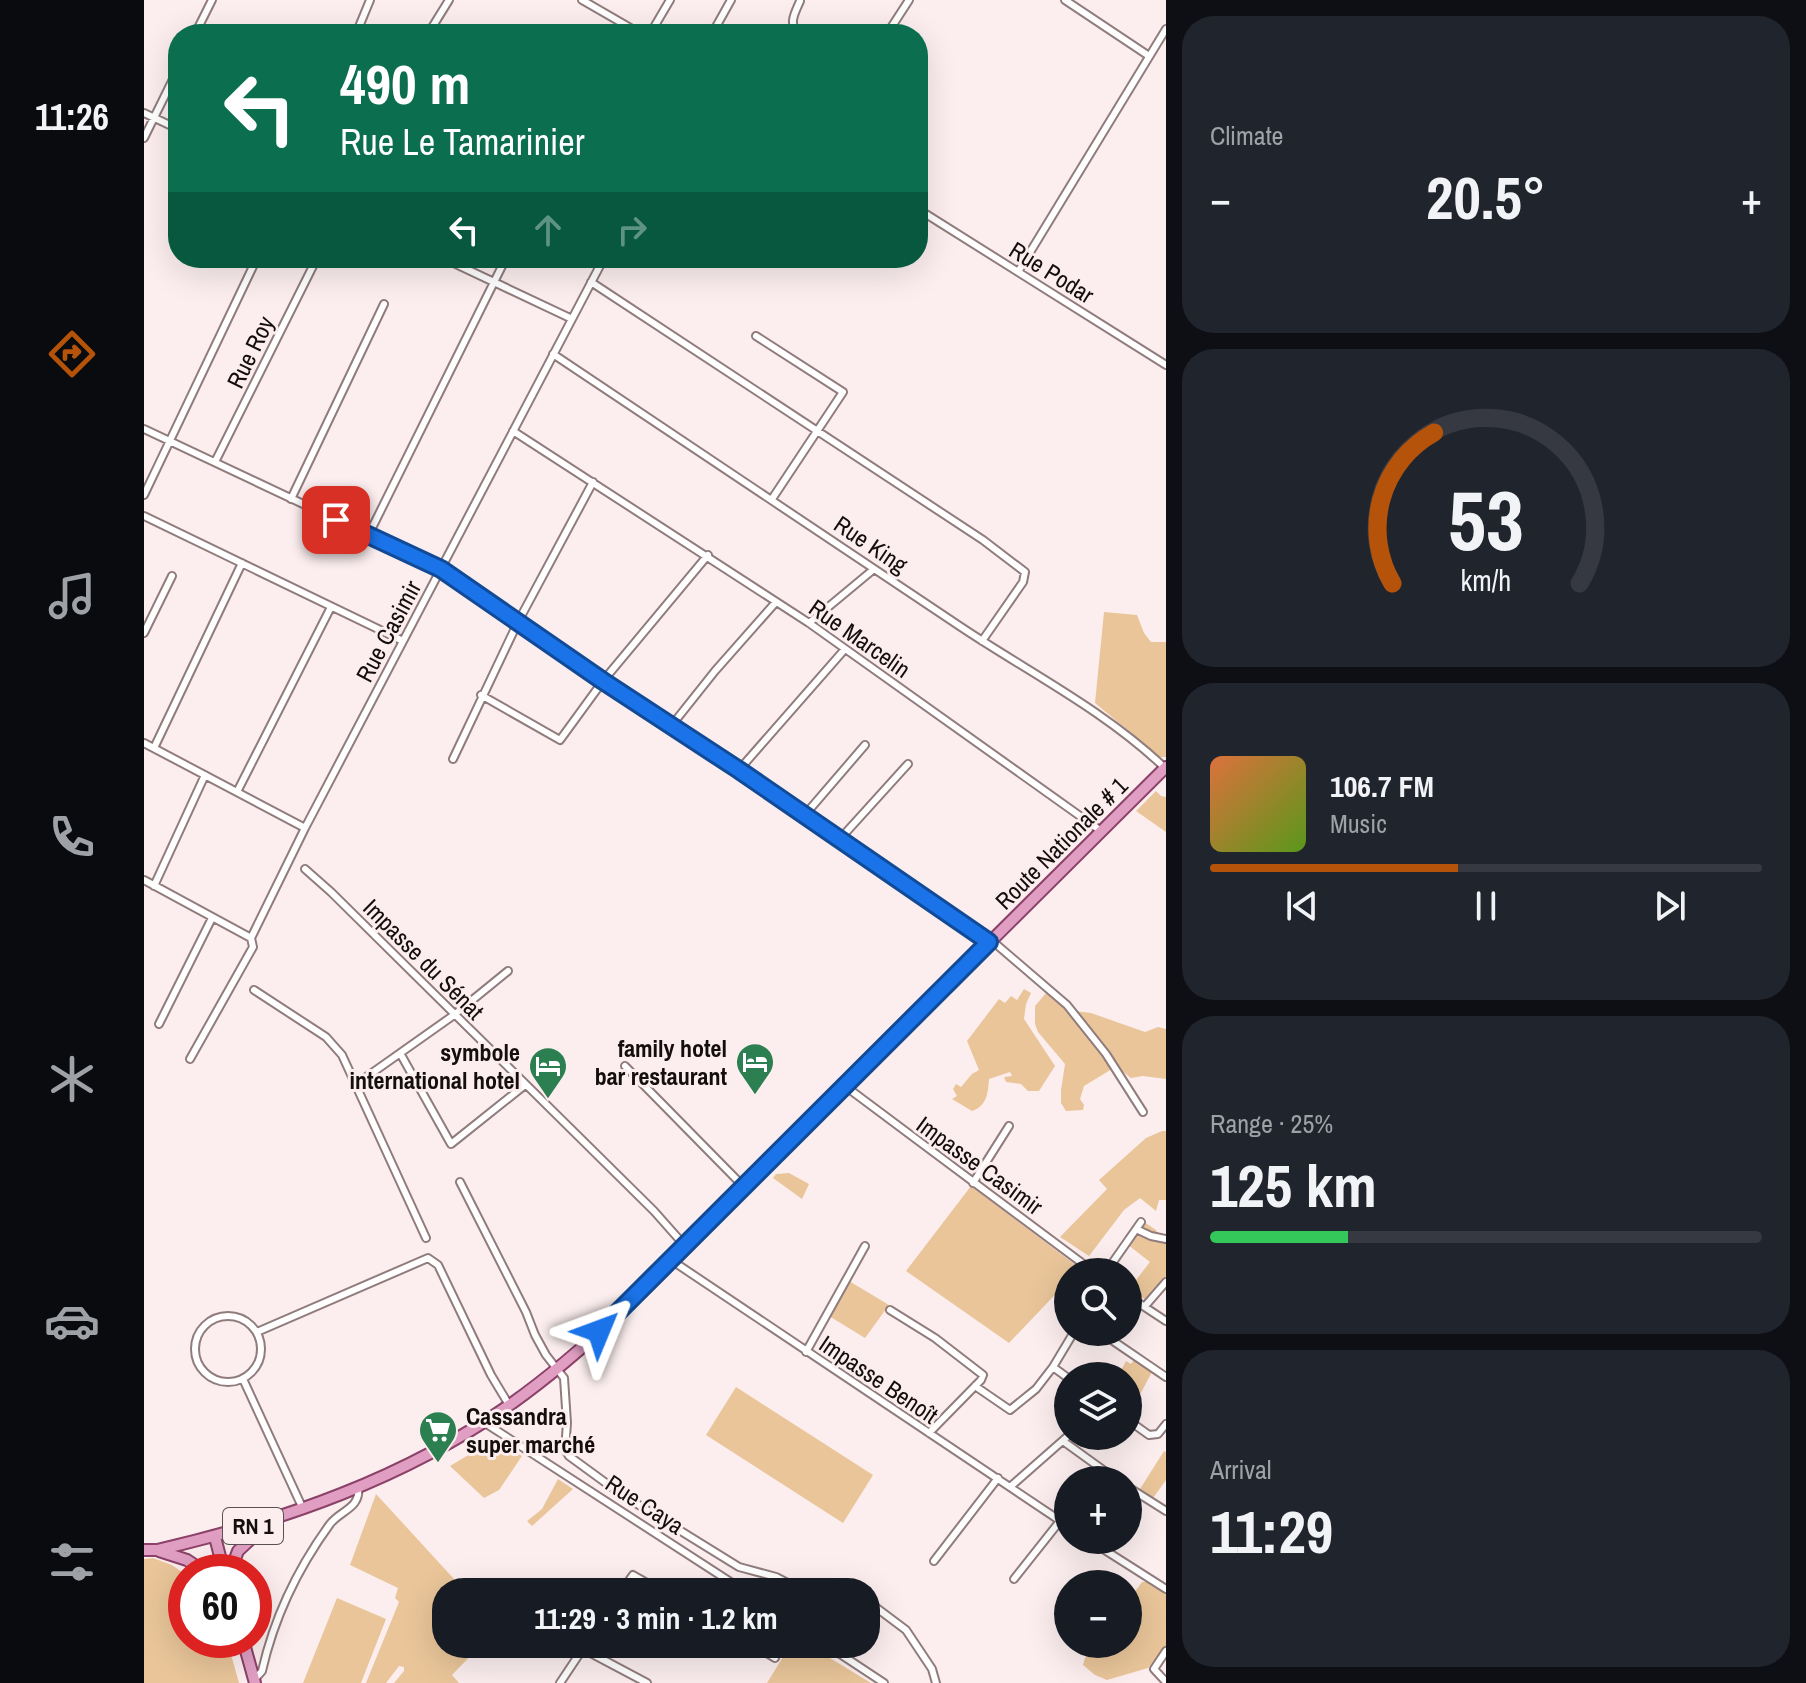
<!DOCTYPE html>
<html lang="en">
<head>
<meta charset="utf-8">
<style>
  body { margin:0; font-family:"Archivo Narrow",sans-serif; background:#20242c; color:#f1f3f6; height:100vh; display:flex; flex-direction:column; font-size:30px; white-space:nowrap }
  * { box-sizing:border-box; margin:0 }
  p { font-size:26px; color:#9ea1a6 }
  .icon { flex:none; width:44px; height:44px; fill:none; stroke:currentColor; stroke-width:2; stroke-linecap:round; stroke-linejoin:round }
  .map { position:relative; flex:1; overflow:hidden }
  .sheet { display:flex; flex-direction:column; gap:16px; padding:16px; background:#0d0f14; width:640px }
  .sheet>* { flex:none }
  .hud { position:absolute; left:24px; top:24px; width:760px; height:244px; border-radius:32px; box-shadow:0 8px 32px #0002; background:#0b6e4f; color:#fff; overflow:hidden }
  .fabs { position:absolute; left:910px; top:1258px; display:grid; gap:16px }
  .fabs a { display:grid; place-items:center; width:88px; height:88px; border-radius:50%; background:#171b24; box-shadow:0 8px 32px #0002; font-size:40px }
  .speed { position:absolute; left:24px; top:1554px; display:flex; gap:16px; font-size:40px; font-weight:700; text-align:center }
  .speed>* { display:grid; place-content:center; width:104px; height:104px; border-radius:50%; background:#171b24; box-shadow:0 8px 32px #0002; line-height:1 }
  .speed .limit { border:12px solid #d22; background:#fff; color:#111 }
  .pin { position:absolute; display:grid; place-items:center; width:68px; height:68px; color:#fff; margin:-34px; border-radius:16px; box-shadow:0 4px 12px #0006 }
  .me { position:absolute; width:88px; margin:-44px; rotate:46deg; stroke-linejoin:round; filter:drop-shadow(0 0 6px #0008) }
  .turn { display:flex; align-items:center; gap:28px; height:168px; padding:0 40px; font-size:36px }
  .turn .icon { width:104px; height:104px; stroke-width:2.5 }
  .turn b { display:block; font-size:56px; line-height:68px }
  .lanes { display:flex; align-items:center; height:76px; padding:0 40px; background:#0003; justify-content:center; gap:40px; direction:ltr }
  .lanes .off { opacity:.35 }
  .big { font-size:60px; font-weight:700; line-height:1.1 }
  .sheet .tile { flex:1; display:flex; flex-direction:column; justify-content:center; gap:12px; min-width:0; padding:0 28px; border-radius:32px; background:#20242c }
  .sheet .dial { align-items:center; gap:0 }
  .dial svg { height:208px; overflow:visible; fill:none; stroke:#363941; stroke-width:7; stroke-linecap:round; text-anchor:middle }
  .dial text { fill:#f1f3f6; stroke:none }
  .song { display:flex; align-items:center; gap:24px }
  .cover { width:96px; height:96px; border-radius:12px; background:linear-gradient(135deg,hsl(20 70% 55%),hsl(90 70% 35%)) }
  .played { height:8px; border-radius:4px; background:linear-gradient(90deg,#b45309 45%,#363941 45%) }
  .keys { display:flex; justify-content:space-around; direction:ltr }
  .heat { display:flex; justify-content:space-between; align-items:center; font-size:44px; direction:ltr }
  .charge { height:12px; border-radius:6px; background:linear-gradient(90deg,#34c759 25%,#363941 0) }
  .trip { position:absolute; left:288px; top:1578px; width:448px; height:80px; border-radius:32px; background:#171b24; box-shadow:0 8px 32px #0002; font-weight:700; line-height:80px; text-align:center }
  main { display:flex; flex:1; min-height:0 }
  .tab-bar { display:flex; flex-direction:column; width:144px; justify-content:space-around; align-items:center; background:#090b0e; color:#9ea1a6 }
  .tab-bar .icon { width:56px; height:56px }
  .tab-bar .on { color:#b45309 }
  .tab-bar b { font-size:36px; color:#f1f3f6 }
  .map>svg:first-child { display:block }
</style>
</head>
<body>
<main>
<nav class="tab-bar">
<b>11:26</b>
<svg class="icon on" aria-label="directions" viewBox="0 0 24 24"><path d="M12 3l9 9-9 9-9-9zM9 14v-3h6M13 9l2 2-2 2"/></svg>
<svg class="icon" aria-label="music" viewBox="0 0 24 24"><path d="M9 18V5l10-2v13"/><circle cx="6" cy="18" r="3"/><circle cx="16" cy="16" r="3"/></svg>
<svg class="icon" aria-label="phone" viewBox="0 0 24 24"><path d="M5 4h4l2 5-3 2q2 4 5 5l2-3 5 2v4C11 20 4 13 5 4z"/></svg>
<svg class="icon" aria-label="climate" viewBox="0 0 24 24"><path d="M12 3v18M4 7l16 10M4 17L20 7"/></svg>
<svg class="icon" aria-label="car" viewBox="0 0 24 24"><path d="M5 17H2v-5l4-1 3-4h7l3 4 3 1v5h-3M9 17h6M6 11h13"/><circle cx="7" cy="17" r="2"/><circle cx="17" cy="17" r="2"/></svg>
<svg class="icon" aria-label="filters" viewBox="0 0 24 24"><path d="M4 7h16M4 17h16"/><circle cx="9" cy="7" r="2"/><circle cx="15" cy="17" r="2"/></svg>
</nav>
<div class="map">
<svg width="1022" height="1683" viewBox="0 0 1022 1683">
  <rect width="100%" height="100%" fill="#fceeee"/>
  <!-- green -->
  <path fill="#e9c599" d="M960,612L993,615L1000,633L1007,642H1022V757H1016L951,703Z
    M1012,791L1017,796L1022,797V832L992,811Z
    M880,989L887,993L882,1004L880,1019L911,1066L895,1091H884L877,1084L862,1082L860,1077L868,1076L866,1072L845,1079C844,1093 843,1106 828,1111L808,1099L813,1096L809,1089L812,1084L817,1087L828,1074L835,1070L823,1041L855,999L861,1003L867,996L873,1000Z
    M902,993L922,1008L968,1069L940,1086L936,1099L940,1105L939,1110L922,1111L917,1103V1090L921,1064L894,1032L891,1024V1006Z
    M931,1011L947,1013L1001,1032L1014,1027L1022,1029V1079L999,1076L987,1078L978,1071Z
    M1018,1131H1022V1200H1015L1012,1211L996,1198L980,1210L945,1256L916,1237L963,1189L955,1180L1002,1138Z
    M645,1173L665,1184L658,1199L629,1178L632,1174Z
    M827,1186L938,1270L924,1272V1281L865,1343L762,1271Z
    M1000,1222L1012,1230L1016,1239L1022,1241V1276L1002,1300L985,1289L1006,1262L983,1244Z
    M705,1281L745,1305L721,1338L685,1316Z
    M990,1360L1008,1372L985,1415L984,1376H974L982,1361L987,1364Z
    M592,1387L729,1475L699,1523L562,1435Z
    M351,1439L378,1456L355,1490L340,1498L306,1466Z
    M1020,1451L1022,1452V1480L1009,1498L996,1489Z
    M414,1479L429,1489L388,1526L383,1521L398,1509Z
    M232,1494L322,1592H302V1644H338L308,1675L315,1683H250L260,1671V1667L255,1666L242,1683H222L255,1602L251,1598L254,1588L206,1565Z
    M9,1558L28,1565L42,1575V1640H83L95,1683H0V1559Z
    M998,1582H1006L1022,1592V1647L1004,1668L963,1680L951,1675L939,1665L941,1658L951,1644H984V1601Z
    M193,1598L242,1619L217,1683H159Z
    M647,1644H663L727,1683H623Z"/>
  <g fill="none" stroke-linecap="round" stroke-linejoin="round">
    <defs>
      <path id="minor" d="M438,0L497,34
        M921,0L1005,56
        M51,34L68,0
        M212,34L226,0
        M284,34L305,0
        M472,34L477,23
        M506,34L526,0
        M568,34L587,0
        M654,34C644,23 651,13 656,1
        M743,34L765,0
        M0,113L34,129
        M0,138L34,69
        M774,209L1022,365
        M299,258L426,318
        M874,272L1022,29
        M447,282L839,540L881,572L879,582L838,641
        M612,336L699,392L628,499
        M409,354C545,445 681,536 817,627C886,673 960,710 1021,768
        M0,429L297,569L459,681L587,764L845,942L853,945L923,1005L962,1054L999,1112
        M369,431L665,623L957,831
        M71,462L173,258
        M0,495L113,258
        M147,499L240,304
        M0,516L259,641
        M224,536L362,258
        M665,623L730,569
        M0,633L28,576
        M337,695L416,740L459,681L564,555
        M528,725L571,671L632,602
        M0,743L161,828
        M10,748L98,563
        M309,759L374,622L449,482
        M595,770L701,649
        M93,792L187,607
        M660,816L721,745
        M696,839L764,764
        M161,869L187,892L510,1211L541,1246
        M0,880L107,938
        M10,886L61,775
        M110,990L182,1037L198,1055L282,1238
        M15,1024L68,918
        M256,1053L307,1144L381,1085
        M46,1059L109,947L107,938L161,828L460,258
        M481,1066L600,1187
        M211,1085L310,1015L364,971
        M701,1086L950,1272
        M316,1182L382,1312L391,1335L402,1355L420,1378L423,1423L421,1450L425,1456L477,1494L595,1567L632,1577L653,1588L704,1592
        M829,1183L865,1126
        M992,1229L1007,1236L1022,1239
        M527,1260L924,1526
        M962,1272L997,1222
        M984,1296L1022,1321
        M1002,1305L1022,1282
        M922,1308L924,1310
        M746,1310L791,1338L839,1375L837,1380L785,1433
        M51 1349a33 33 0 1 1 66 0a33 33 0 1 1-66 0Z
        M113,1332L284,1258L294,1265L347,1375L365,1405
        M956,1332L1022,1377
        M662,1352L721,1246
        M924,1378L909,1367L930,1332
        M99,1379L159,1509
        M831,1386L866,1410L892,1389L909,1367
        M984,1420L1005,1435L1014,1434L1022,1424
        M338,1421L602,1592
        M919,1441L973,1480
        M866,1487L924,1436
        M984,1487L1022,1511
        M945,1540L1022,1589
        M790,1561L854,1478
        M870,1579L916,1521
        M477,1592L489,1575L519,1592
        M722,1600L762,1630L788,1669L792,1683
        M608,1644L631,1658
        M681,1644L740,1683
        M439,1649L503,1683
        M1022,1651L1010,1669L1022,1682
        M111,1679L118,1671C130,1618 154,1568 186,1524C197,1510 217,1508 214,1487
        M416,1683L442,1644"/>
      <path id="primary" d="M71,1537L80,1572
        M0,1550H13C139,1521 261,1478 367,1404C463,1336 546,1242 629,1158C759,1027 890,897 1022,767
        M15,1551L43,1560L61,1572
        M86,1572L94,1551L123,1524
        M99,1640L111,1683"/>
    </defs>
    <!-- minor casing -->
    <use href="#minor" stroke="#917c7d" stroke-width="10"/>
    <!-- primary casing -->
    <use href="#primary" stroke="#8c4168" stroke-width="14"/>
    <!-- minor -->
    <use href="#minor" stroke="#fff" stroke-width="6"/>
    <!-- primary -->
    <use href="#primary" stroke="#e09ec2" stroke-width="10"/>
  </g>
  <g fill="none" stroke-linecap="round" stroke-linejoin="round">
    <defs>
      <path id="route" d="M192,520L297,569L459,681L595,770L845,942L455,1331"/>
    </defs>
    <!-- route casing -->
    <use href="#route" stroke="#114b97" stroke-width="20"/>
    <!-- route -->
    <use href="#route" stroke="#1a73e8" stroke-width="14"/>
  </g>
  <!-- icons -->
  <defs>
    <symbol id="hotel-pin" viewBox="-11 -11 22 30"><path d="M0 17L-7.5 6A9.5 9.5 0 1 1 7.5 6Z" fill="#2c7f51" stroke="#fceeee"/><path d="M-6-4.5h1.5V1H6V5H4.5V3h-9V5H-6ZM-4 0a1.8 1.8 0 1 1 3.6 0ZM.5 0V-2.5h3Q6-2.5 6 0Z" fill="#fff"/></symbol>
    <symbol id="supermarket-pin" viewBox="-11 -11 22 30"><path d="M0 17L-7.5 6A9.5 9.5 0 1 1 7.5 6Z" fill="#2c7f51" stroke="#fceeee"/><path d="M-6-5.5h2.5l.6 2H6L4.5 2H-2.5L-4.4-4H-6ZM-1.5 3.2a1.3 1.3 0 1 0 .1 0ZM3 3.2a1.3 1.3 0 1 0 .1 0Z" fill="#fff"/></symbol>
  </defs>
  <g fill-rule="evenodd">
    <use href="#hotel-pin" x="589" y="1040" width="44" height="60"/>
    <use href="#hotel-pin" x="382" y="1044" width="44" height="60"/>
    <use href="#supermarket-pin" x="272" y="1408" width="44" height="60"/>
  </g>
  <g text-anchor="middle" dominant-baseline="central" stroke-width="6" stroke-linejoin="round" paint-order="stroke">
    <!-- shield labels -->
    <rect fill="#fceeee" stroke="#5a5151" stroke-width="2" x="79" y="1508" width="60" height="36" rx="6"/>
    <g font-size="22" font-weight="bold" fill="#150e0e">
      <text x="109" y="1526">RN 1</text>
    </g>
    <!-- street labels -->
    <g font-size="24" fill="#150e0e" stroke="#fceeee">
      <text transform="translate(908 272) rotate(32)">Rue Podar</text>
      <text transform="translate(106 352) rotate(-64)">Rue Roy</text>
      <text transform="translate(727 544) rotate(34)">Rue King</text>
      <text transform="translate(244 631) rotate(-62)">Rue Casimir</text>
      <text transform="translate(716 638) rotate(35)">Rue Marcelin</text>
      <text transform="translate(917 843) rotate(-45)">Route Nationale # 1</text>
      <text transform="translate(280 959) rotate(45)">Impasse du Sénat</text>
      <text transform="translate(836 1165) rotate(36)">Impasse Casimir</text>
      <text transform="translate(735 1379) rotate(34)">Impasse Benoît</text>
      <text transform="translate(501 1504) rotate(33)">Rue Caya</text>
    </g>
    <!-- poi labels -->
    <g font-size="24" font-weight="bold" fill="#150e0e" stroke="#fceeee" text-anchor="end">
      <text x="583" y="1048">family hotel<tspan x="583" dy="28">bar restaurant</tspan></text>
      <text x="376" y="1052">symbole<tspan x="376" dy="28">international hotel</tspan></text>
      <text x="322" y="1416" text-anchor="start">Cassandra<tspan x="322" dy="28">super marché</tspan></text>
    </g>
  </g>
</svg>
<div class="fabs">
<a><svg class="icon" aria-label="search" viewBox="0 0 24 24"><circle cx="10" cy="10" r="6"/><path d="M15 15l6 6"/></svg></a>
<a><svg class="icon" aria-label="layers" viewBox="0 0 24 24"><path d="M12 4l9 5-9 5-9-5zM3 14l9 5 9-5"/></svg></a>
<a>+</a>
<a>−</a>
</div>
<div class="speed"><div class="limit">60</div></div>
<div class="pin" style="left:192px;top:520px;background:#d93025"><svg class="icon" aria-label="arrive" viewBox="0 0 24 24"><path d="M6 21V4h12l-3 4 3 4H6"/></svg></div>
<svg class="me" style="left:455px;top:1331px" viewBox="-20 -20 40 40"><path d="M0-17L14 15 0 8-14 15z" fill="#1a73e8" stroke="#fff" stroke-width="4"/></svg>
<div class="trip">11:29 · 3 min · 1.2 km</div>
<div class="hud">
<div class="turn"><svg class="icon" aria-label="left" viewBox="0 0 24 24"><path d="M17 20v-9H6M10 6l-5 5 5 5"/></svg><div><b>490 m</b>Rue Le Tamarinier</div></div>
<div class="lanes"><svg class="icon" aria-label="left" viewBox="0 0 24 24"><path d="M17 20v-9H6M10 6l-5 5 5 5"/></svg><svg class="icon off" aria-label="ahead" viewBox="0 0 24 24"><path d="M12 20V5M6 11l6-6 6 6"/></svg><svg class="icon off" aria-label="right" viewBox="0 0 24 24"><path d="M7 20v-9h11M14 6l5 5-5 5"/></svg></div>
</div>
</div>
<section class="sheet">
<div class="tile"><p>Climate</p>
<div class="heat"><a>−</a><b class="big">20.5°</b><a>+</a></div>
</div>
<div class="tile dial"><svg viewBox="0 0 100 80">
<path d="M14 69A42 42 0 1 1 86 69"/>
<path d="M14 69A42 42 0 0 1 30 11" stroke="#b45309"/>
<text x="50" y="56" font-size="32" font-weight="700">53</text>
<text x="50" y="72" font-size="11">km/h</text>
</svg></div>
<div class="tile">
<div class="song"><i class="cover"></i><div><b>106.7 FM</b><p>Music</p></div></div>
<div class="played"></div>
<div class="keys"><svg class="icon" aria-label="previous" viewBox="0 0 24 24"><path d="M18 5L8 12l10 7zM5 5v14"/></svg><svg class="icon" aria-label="pause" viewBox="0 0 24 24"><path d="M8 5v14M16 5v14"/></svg><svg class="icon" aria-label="next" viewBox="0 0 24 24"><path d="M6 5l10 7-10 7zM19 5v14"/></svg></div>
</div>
<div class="tile"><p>Range · 25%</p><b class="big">125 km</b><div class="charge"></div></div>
<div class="tile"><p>Arrival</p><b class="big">11:29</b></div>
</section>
</main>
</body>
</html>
